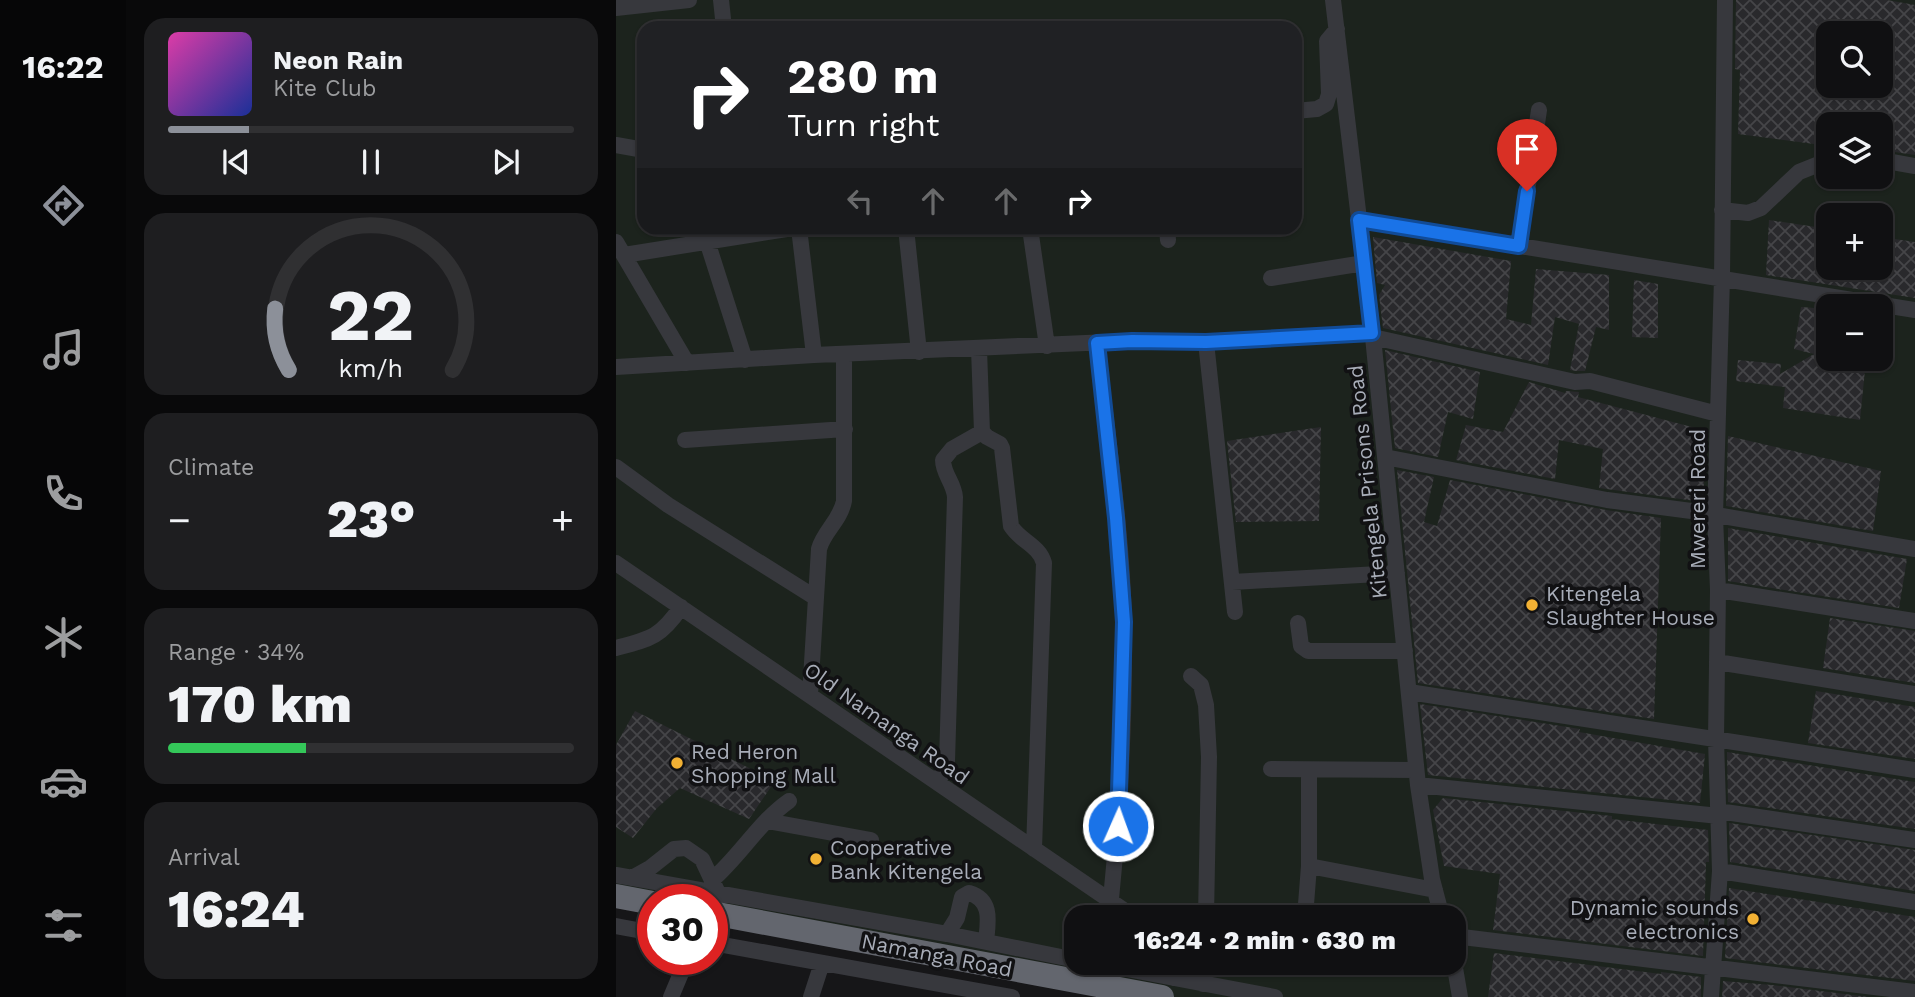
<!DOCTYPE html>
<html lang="en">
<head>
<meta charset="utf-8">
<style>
  body { margin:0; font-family:"Work Sans",sans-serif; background:#1e1e20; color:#f1f3f6; height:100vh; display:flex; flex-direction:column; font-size:26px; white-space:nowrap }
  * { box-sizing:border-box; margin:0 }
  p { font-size:23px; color:#9c9d9f }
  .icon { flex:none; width:38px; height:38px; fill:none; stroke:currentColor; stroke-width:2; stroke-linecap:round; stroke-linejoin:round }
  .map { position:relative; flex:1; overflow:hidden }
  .details { display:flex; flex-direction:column; gap:18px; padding:18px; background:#09090a; width:490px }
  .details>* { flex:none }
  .banner { position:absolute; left:21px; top:21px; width:665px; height:214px; border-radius:21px; box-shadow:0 2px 5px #0004,0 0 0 2px #303032; background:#202124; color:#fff; overflow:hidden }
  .buttons { position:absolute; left:1200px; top:21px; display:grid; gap:14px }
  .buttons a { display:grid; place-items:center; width:77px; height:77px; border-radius:14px; background:#101012; box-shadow:0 2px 5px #0004,0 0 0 2px #303032; font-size:35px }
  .speed { position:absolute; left:21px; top:884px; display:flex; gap:14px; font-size:35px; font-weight:700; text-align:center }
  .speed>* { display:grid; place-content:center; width:91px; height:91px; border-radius:50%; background:#101012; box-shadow:0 2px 5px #0004,0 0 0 2px #303032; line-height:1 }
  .speed .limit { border:10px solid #d22; background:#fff; color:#111 }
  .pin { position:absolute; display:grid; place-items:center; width:60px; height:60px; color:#fff; margin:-72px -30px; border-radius:50% 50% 50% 0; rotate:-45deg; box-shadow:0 0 7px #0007 }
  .pin .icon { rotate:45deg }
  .me { position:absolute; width:77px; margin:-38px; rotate:2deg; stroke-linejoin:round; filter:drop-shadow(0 0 5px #0008) }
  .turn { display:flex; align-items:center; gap:24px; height:147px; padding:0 35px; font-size:32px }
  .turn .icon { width:91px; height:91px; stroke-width:2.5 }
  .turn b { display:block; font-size:49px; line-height:60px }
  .lanes { display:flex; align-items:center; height:66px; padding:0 35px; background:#0003; justify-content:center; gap:35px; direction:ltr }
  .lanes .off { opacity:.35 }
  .big { font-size:52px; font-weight:800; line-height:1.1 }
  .details .tile { flex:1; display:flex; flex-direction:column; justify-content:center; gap:10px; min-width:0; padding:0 24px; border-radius:21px; background:#1e1e20 }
  .details .dial { align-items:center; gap:0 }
  .dial svg { height:182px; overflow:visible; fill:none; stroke:#303032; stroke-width:7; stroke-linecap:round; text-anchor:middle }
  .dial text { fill:#f1f3f6; stroke:none }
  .song { display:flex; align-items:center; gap:21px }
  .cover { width:84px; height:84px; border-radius:10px; background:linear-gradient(135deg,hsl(320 70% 55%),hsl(230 70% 35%)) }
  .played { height:7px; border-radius:4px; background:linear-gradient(90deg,#8c9099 20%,#303032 20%) }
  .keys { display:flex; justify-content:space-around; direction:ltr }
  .heat { display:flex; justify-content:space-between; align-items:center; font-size:38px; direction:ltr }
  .charge { height:10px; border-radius:5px; background:linear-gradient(90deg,#34c759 34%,#303032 0) }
  .trip { position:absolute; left:448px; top:905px; width:402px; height:70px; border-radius:21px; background:#101012; box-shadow:0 2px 5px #0004,0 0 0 2px #303032; font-weight:800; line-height:70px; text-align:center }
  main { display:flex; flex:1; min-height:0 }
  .tab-bar { display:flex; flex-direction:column; width:126px; justify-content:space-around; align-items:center; background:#060607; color:#9c9d9f }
  .tab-bar .icon { width:49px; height:49px }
  .tab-bar .current { color:#8c9099 }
  .tab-bar b { font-size:32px; color:#f1f3f6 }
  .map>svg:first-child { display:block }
</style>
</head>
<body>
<main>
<nav class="tab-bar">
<b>16:22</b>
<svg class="icon current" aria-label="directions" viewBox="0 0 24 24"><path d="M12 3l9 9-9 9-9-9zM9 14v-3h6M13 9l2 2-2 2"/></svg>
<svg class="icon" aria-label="music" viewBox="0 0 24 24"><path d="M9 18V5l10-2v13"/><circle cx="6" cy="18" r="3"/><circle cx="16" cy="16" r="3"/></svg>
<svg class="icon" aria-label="phone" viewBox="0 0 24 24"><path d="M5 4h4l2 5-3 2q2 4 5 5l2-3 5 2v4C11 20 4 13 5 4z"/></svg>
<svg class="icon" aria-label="climate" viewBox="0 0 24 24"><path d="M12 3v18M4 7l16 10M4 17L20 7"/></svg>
<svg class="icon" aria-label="car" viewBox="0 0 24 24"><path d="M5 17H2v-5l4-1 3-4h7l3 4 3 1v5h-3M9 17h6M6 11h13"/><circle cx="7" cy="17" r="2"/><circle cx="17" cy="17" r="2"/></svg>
<svg class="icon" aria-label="filters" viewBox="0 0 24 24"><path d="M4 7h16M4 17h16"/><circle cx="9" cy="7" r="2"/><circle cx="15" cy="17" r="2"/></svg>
</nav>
<section class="details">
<div class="tile">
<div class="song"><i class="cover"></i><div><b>Neon Rain</b><p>Kite Club</p></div></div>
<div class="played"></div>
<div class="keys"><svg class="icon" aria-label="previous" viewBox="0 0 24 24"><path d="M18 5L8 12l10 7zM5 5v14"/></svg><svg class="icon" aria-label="pause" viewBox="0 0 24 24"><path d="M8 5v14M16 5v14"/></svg><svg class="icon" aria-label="next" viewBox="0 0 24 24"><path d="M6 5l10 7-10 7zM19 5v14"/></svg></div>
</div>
<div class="tile dial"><svg viewBox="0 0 100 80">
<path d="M14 69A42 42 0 1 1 86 69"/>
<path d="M14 69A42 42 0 0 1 8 42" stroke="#8c9099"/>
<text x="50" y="56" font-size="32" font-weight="700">22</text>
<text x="50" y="72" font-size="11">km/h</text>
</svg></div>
<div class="tile"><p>Climate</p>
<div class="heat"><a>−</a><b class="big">23°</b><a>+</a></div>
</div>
<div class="tile"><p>Range · 34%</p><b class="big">170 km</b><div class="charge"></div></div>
<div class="tile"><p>Arrival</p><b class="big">16:24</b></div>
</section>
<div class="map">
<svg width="1299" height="997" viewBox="0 0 1299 997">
  <defs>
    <pattern id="building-cross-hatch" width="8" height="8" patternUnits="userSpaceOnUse" patternTransform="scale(1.75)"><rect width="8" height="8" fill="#29292c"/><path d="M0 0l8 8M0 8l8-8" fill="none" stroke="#454548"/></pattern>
  </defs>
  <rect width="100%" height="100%" fill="#161618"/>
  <!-- park -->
  <path fill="#1c231d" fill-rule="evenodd" d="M0,0H1299V997H552L96,913V900H37L0,896ZM28,28H679V228H28ZM1213,33H1265V86H1213ZM1213,124H1265V177H1213ZM1213,215H1265V268H1213ZM1213,306H1265V359H1213ZM460,917H838V962H460Z"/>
  <!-- building -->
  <path fill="url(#building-cross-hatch)" fill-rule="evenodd" d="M1120,0H1271L1299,5V155L1265,150V124H1213V146L1122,134L1124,70L1119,69ZM1213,33H1265V86H1213Z
    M1153,220L1213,229V268H1265V237L1299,242V298L1150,275Z
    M757,237L895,261L890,319L915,325L920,269L993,275V330L980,327L969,371H960L954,370L963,324L939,317L932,365L767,328L763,295L769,285L761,283Z
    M1018,280L1042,284V338L1016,337Z
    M1185,307L1213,309V359H1222L1221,368L1249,370L1244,420L1167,408L1169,387L1120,381L1122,360L1165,364L1164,374L1198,354L1178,349Z
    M769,350L864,372L857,419L832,412L822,457L779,448Z
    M913,382L949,393L950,391L963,392L962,397L1091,431L1087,502L983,488L987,449L943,440L939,479L840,460L850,425L887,432Z
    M705,427L703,521L620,522L611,441Z
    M1112,436L1265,471L1257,531L1110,506Z
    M781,470L818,477L808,522L821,526L834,480L990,510L1045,518L1038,719L802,683Z
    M1112,528L1291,559L1283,608L1112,581Z
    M1214,618L1299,631V683L1207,668Z
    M1200,691L1299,707V759L1192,743Z
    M804,704L964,729L963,732L1089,754L1084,803L812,775Z
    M19,711L159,781L133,819L64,788L41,808L17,838L0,827V745Z
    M1111,752L1299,782V829L1112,802Z
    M827,798L996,816V819L1092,830L1093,862H1090L1087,956L877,930L884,874L828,866L817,810Z
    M1113,823L1299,850V891L1114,862Z
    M1113,888L1299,917V981L1109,958Z
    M878,953L1045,974V972L1085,977V997H872Z
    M1107,981L1156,985L1253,997H1106Z"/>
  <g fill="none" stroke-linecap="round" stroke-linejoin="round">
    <!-- minor -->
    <path stroke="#37383d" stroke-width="16" d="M105,0L108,28
      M717,0L757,337L802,785L816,879L826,917
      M0,8L73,0
      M679,111L701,109L710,104L713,94L711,41L721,29
      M0,145L28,150
      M1265,160L1299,166
      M1106,210L1132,213L1145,208L1183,172L1213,160
      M743,220L1299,310
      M183,228L198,355
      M290,228L303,352
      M414,228L431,346
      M551,228L552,240
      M91,241L129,360
      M0,242L71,363
      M903,246L923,110
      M8,255L177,228
      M655,278L748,263
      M757,337L959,382L974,381L1102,414
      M590,342L619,612
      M481,343C491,436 506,530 508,623C509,715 504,808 495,899
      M363,349L366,432L371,437L384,444L386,448L395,526C404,541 423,545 428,563L418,849
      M0,367L198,355L516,341L590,342L756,333
      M69,440L229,429
      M769,457L991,500L1083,512L1299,549
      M0,467L52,505L200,598
      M0,563L518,917
      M616,582L781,573
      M1102,590L1299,621
      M682,623L685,646L692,651H789
      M0,648C34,639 45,637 65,607
      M1101,662L1299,694
      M575,676L585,685L590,705L593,757L590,917
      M793,692L1299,770
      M194,695L203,549C208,531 224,521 228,501V354
      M655,769L800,770
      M322,783L331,761L339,497C338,483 327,474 327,460L336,449L366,432
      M802,785L1103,816
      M1102,811L1299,840
      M151,821L255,840
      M693,866L819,890
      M1104,871L1299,902
      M0,875L331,934L460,960
      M16,878L34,868L58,849L70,848L86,859L102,893L101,901
      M96,880C124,856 143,822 173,801
      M689,917L693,866V770
      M0,926L37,933
      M331,934L341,918L346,897L353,893C377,900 372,922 370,942
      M838,936L1299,992
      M96,943L396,997
      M474,962L659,997
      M551,962L558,978
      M838,962L844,997
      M587,984L588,962
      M55,997L71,959
      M195,997L206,963
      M1095,997L1104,871L1100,739L1102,590L1099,516L1106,278L1109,0"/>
    <!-- highway -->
    <path stroke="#63666e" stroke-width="24" d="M0,896L37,903
      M96,913L546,997"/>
  </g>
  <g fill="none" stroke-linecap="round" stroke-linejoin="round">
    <defs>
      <path id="route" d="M502,826L508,622L500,518L481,343L516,341L590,342L756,333L743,220L903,246L911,191"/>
    </defs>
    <!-- route casing -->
    <use href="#route" stroke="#114b97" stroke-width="18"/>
    <!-- route -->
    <use href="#route" stroke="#1a73e8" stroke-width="12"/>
  </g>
  <!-- markers -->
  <g fill="#f2b134" stroke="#111113" stroke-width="2.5">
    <circle cx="916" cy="605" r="7"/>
    <circle cx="61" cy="763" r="7"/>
    <circle cx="200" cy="859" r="7"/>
    <circle cx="1137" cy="919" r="7"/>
  </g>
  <g text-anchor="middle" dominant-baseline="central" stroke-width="7" stroke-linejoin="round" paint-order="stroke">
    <!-- street labels -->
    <g font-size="21" fill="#a8adb8" stroke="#111113">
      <text transform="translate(751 482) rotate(-96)">Kitengela Prisons Road</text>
      <text transform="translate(1081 499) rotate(-90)">Mwereri Road</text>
      <text transform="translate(271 723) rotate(35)">Old Namanga Road</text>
      <text transform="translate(321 955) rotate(11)">Namanga Road</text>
    </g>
    <!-- poi labels -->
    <g font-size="21" fill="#a8adb8" stroke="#111113" text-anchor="start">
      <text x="930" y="593">Kitengela<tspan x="930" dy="24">Slaughter House</tspan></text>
      <text x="75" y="751">Red Heron<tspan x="75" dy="24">Shopping Mall</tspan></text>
      <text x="214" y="847">Cooperative<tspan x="214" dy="24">Bank Kitengela</tspan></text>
      <text x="1123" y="907" text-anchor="end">Dynamic sounds<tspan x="1123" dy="24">electronics</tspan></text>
    </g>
  </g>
</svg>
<div class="buttons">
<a><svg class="icon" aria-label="search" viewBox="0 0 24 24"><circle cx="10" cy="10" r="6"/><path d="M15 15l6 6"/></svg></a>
<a><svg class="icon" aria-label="layers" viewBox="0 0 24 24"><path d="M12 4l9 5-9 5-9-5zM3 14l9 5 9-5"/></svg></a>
<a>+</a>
<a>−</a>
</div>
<div class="speed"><div class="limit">30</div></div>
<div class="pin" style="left:911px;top:191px;background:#d93025"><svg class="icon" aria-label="arrive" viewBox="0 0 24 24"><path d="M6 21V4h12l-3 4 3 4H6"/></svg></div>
<svg class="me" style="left:502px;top:826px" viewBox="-20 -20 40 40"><circle r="17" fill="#1a73e8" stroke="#fff" stroke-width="3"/><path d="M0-11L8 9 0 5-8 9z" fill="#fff"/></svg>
<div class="trip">16:24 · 2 min · 630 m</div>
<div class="banner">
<div class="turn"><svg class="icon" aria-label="right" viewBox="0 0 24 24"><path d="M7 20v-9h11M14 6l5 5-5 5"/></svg><div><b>280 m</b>Turn right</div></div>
<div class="lanes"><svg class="icon off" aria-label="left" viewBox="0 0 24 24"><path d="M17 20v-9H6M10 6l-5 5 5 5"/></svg><svg class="icon off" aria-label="ahead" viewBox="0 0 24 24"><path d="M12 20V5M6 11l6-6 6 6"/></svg><svg class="icon off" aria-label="ahead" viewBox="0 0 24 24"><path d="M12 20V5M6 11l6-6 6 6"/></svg><svg class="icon" aria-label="right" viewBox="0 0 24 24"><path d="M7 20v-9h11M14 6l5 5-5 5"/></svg></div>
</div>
</div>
</main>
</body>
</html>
